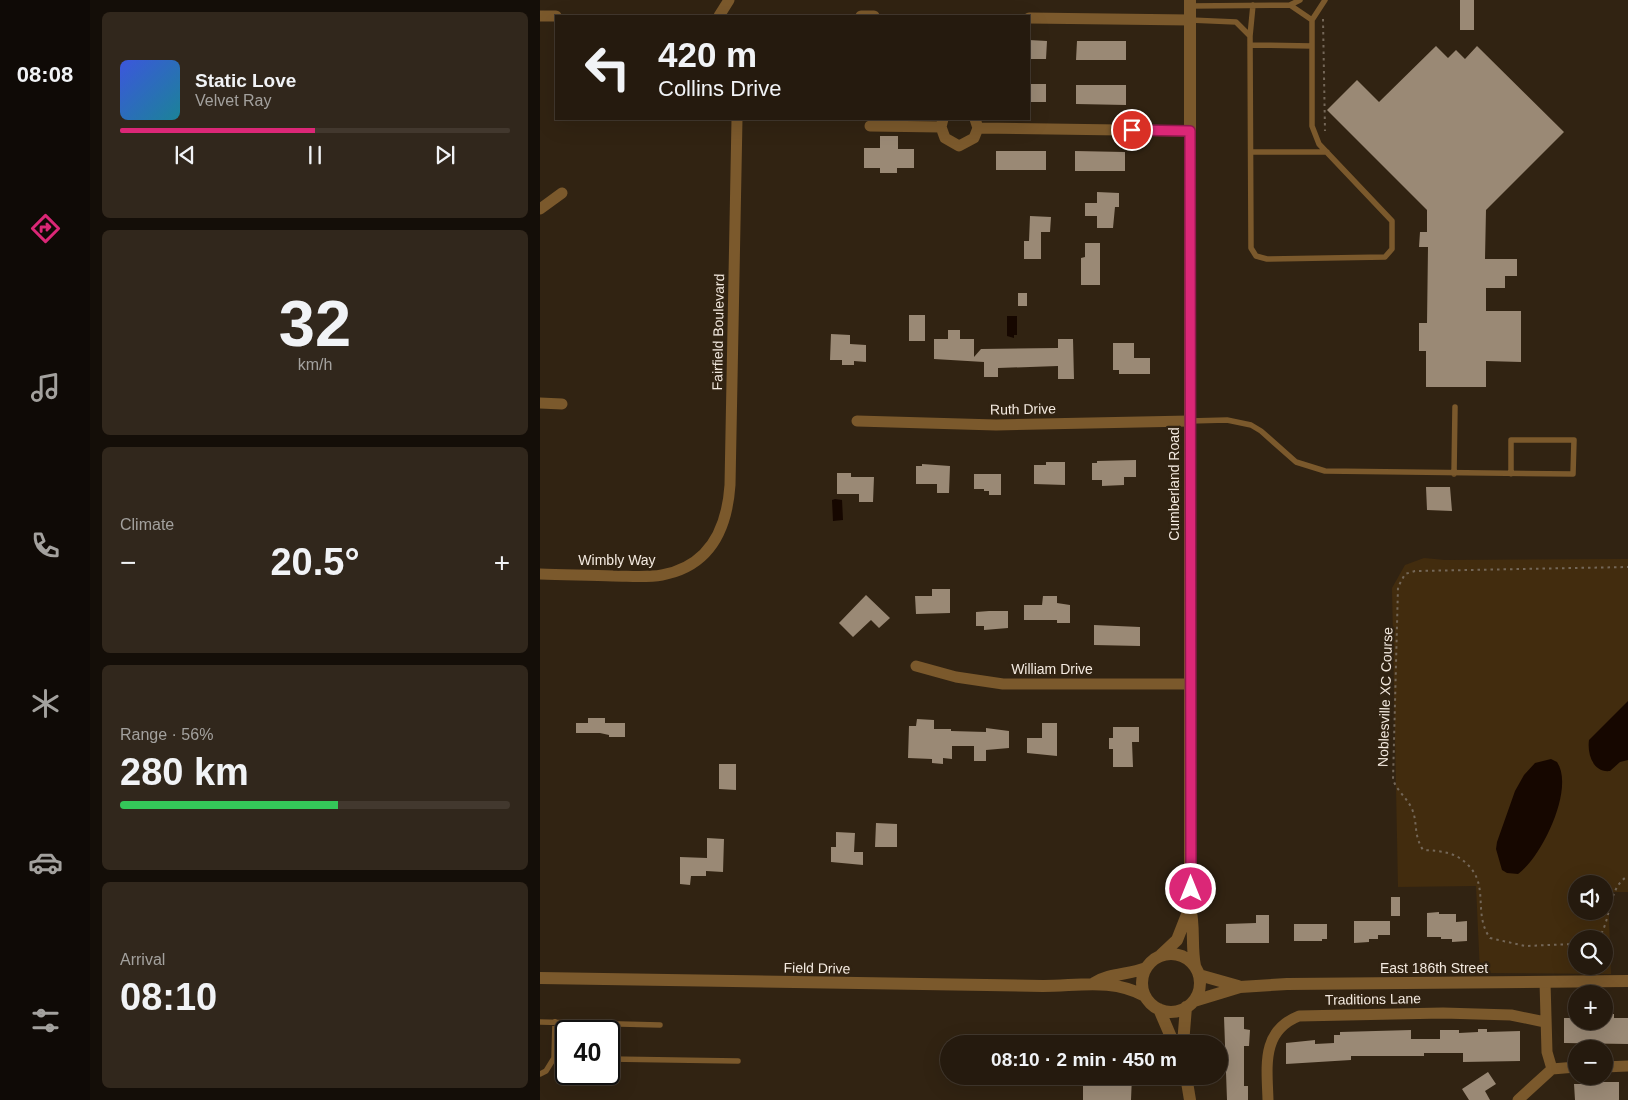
<!DOCTYPE html>
<html lang="en">
<head>
<meta charset="utf-8">
<style>
  body { margin:0; font-family:Arial,sans-serif; background:#31271c; color:#f1f3f6; height:100vh; display:flex; flex-direction:column; font-size:19px; white-space:nowrap }
  * { box-sizing:border-box; margin:0 }
  p { font-size:16px; color:#a3a19e }
  .icon { flex:none; width:28px; height:28px; fill:none; stroke:currentColor; stroke-width:2; stroke-linecap:round; stroke-linejoin:round }
  .map { position:relative; flex:1; overflow:hidden }
  .panel { display:flex; flex-direction:column; gap:12px; padding:12px; background:#140e08; width:450px }
  .panel>* { flex:none }
  .banner { position:absolute; left:15px; top:15px; width:475px; height:105px; border-radius:0px; box-shadow:0 5px 20px #0002,0 0 0 1px #42382e; background:#251a0e; color:#f1f3f6; overflow:hidden }
  .fabs { position:absolute; left:1028px; top:875px; display:grid; gap:10px }
  .fabs a { display:grid; place-items:center; width:45px; height:45px; border-radius:50%; background:#251a0e; box-shadow:0 5px 20px #0002,0 0 0 1px #42382e; font-size:25px }
  .speed { position:absolute; left:15px; top:1020px; display:flex; gap:10px; font-size:25px; font-weight:700; text-align:center }
  .speed>* { display:grid; place-content:center; width:65px; height:65px; border-radius:50%; background:#251a0e; box-shadow:0 5px 20px #0002,0 0 0 1px #42382e; line-height:1 }
  .speed .limit { border:2px solid #111; border-radius:8px; background:#fff; color:#111 }
  .pin { position:absolute; display:grid; place-items:center; width:42px; height:42px; color:#fff; margin:-21px; border:2px solid #fff; border-radius:50%; box-shadow:0 1px 5px #0007 }
  .me { position:absolute; width:55px; margin:-28px; rotate:0deg; stroke-linejoin:round; filter:drop-shadow(0 0 4px #0008) }
  .turn { display:flex; align-items:center; gap:18px; height:105px; padding:0 20px; font-size:22px }
  .turn .icon { width:65px; height:65px; stroke-width:2.5 }
  .turn b { display:block; font-size:35px; line-height:42px }
  .big { font-size:38px; font-weight:700; line-height:1.1 }
  .panel .widget { flex:1; display:flex; flex-direction:column; justify-content:center; gap:8px; min-width:0; padding:0 18px; border-radius:8px; background:#31271c }
  .panel .dial { align-items:center; gap:0 }
  .dial b { font-size:65px; line-height:1 }
  .song { display:flex; align-items:center; gap:15px }
  .cover { width:60px; height:60px; border-radius:8px; background:linear-gradient(135deg,hsl(230 70% 55%),hsl(190 70% 35%)) }
  .played { height:5px; border-radius:2px; background:linear-gradient(90deg,#db2777 50%,#42382e 50%) }
  .keys { display:flex; justify-content:space-around; direction:ltr }
  .heat { display:flex; justify-content:space-between; align-items:center; font-size:28px; direction:ltr }
  .charge { height:8px; border-radius:4px; background:linear-gradient(90deg,#34c759 56%,#42382e 0) }
  .trip { position:absolute; left:400px; top:1035px; width:288px; height:50px; border-radius:25px; background:#251a0e; box-shadow:0 5px 20px #0002,0 0 0 1px #42382e; font-weight:700; line-height:50px; text-align:center }
  main { display:flex; flex:1; min-height:0 }
  .dock { display:flex; flex-direction:column; width:90px; justify-content:space-around; align-items:center; background:#0f0a06; color:#a3a19e }
  .dock .icon { width:35px; height:35px }
  .dock .on { color:#db2777 }
  .dock b { font-size:22px; color:#f1f3f6 }
  .map>svg:first-child { display:block }
</style>
</head>
<body>
<main>
<nav class="dock">
<b>08:08</b>
<svg class="icon on" aria-label="directions" viewBox="0 0 24 24"><path d="M12 3l9 9-9 9-9-9zM9 14v-3h6M13 9l2 2-2 2"/></svg>
<svg class="icon" aria-label="music" viewBox="0 0 24 24"><path d="M9 18V5l10-2v13"/><circle cx="6" cy="18" r="3"/><circle cx="16" cy="16" r="3"/></svg>
<svg class="icon" aria-label="phone" viewBox="0 0 24 24"><path d="M5 4h4l2 5-3 2q2 4 5 5l2-3 5 2v4C11 20 4 13 5 4z"/></svg>
<svg class="icon" aria-label="climate" viewBox="0 0 24 24"><path d="M12 3v18M4 7l16 10M4 17L20 7"/></svg>
<svg class="icon" aria-label="car" viewBox="0 0 24 24"><path d="M5 17H2v-5l4-1 3-4h7l3 4 3 1v5h-3M9 17h6M6 11h13"/><circle cx="7" cy="17" r="2"/><circle cx="17" cy="17" r="2"/></svg>
<svg class="icon" aria-label="filters" viewBox="0 0 24 24"><path d="M4 7h16M4 17h16"/><circle cx="9" cy="7" r="2"/><circle cx="15" cy="17" r="2"/></svg>
</nav>
<section class="panel">
<div class="widget">
<div class="song"><i class="cover"></i><div><b>Static Love</b><p>Velvet Ray</p></div></div>
<div class="played"></div>
<div class="keys"><svg class="icon" aria-label="previous" viewBox="0 0 24 24"><path d="M18 5L8 12l10 7zM5 5v14"/></svg><svg class="icon" aria-label="pause" viewBox="0 0 24 24"><path d="M8 5v14M16 5v14"/></svg><svg class="icon" aria-label="next" viewBox="0 0 24 24"><path d="M6 5l10 7-10 7zM19 5v14"/></svg></div>
</div>
<div class="widget dial"><b>32</b><p>km/h</p></div>
<div class="widget"><p>Climate</p>
<div class="heat"><a>−</a><b class="big">20.5°</b><a>+</a></div>
</div>
<div class="widget"><p>Range · 56%</p><b class="big">280 km</b><div class="charge"></div></div>
<div class="widget"><p>Arrival</p><b class="big">08:10</b></div>
</section>
<div class="map">
<svg width="1088" height="1100" viewBox="0 0 1088 1100">
  <rect width="100%" height="100%" fill="#312312"/>
  <!-- green -->
  <path fill="#422c0e" fill-rule="evenodd" d="M884,558L905,560L1088,559V892H1068L1071,974L940,973L936,886L858,887L852,588L865,565ZM1036,884H1064V911H1036ZM1036,939H1064V966H1036Z"/>
  <!-- water -->
  <path fill="#160700" d="M467,316H477V335H474V338L467,336Z
    M295,499L302,500L303,520L293,521L292,500Z
    M1088,701V760L1080,762L1070,771C1053,773 1047,754 1049,740Z
    M1011,759L1017,762C1035,788 1002,857 978,874L967,873L962,870L956,849L957,842L975,791L984,775L995,763Z"/>
  <!-- building -->
  <path fill="#9a8975" d="M920,0H934V30H920Z
    M489,40L507,41L506,59H489Z
    M537,41H586V60H536Z
    M896,46L908,58L916,50L925,59L937,46L1024,132L946,210L945,259H977V276H965V288H946V311H981V362L946,361V387H886V351H879V323H887L888,247H879L880,232H887V210L787,110L817,80L839,102Z
    M489,84H506V102H489Z
    M536,85H586V105L536,104Z
    M340,136H358V149H374V168H357V173H340V168H324V148H340Z
    M456,151H506V170H456Z
    M535,151L585,152V171H535Z
    M557,192L579,193V207H575L573,228H557V216H545V203H557Z
    M490,216L511,217L510,232H501V259H484V241H489Z
    M545,243H560V285H541V258L545,257Z
    M478,293H487V306H478Z
    M369,315H385V341H369Z
    M408,330H420V339H434V357L441,349L518,348V339H533L534,379H518V366L458,368V377H444V362L394,359V339H408Z
    M291,334L310,335V344L326,345V362L314,361V365H302V360H290Z
    M573,343H594V358H610V374H579V370H573Z
    M596,460V477H584V485L562,486V480H552V463H557V461Z
    M506,462H525V485L494,484V465H506Z
    M382,464L410,466L409,493H397V484H376V466H382Z
    M297,473H311V477H334L333,502H319V494H297Z
    M434,474H461V495H449V491H444V489H434Z
    M886,487H910L912,511L887,510Z
    M392,589H410V613L376,614L375,596H392Z
    M326,595L350,618L339,628L331,620L313,637L299,623Z
    M503,596H517V603L530,605V623H517V620H484V605H502Z
    M449,611H468V628L444,630V626H436V612Z
    M554,625L600,627V646L554,645Z
    M48,718H65V723H85V737H69V735L60,733H36V723H48Z
    M377,719L394,720V729H411V731L446,732V728L469,731V748L446,750V761H434V746H412V759L403,758V764L392,763V759L368,758L369,726H376Z
    M502,723H517V756L487,753V738H502Z
    M573,727H599V742H592L593,767H573V749H569V738H573Z
    M179,764H196V790L179,789Z
    M336,823L357,824V847H335Z
    M296,832L315,833L314,852H323V865L291,862V847H296Z
    M167,838L184,839L183,872L166,871V876H151L150,885L140,884V857L167,858Z
    M851,897H860V916H851Z
    M899,912V914H916V922L927,921V941L912,942V939H901V937H887V913Z
    M716,915H729V943H686V924L716,923Z
    M814,921H850V935H838V939H829V942L814,943Z
    M754,924H787V939H782V941H754Z
    M1064,1014H1074V1018H1088V1044L1024,1043V1018H1036V1021H1064Z
    M684,1017H704V1029L710,1030L709,1046H704V1086H708V1100H687Z
    M938,1029H947V1032L980,1031V1061L923,1062V1053H884V1056H811V1060L746,1064V1043L775,1040V1044L794,1043V1035H800V1032L871,1030V1039H900V1030H919V1033L938,1032Z
    M948,1072L956,1084L945,1091L950,1100H929L922,1089Z
    M543,1076H592L591,1100H543Z
    M1042,1082H1079V1100H1035L1034,1084H1041Z"/>
  <g fill="none" stroke-linecap="round" stroke-linejoin="round">
    <!-- path -->
    <path stroke="#746758" stroke-width="2" stroke-dasharray="2.5 4" stroke-linecap="butt" d="M783,19L785,131
      M1058,939C1072,920 1067,888 1088,876
      M1036,944L985,946L950,938C933,914 949,887 929,866C916,852 902,851 883,850C873,834 878,823 872,809C867,798 858,792 853,780L858,587L865,574L875,571L1088,567"/>
    <!-- service -->
    <path stroke="#7b592c" stroke-width="5.5" d="M750,5L760,0
      M650,6L750,5L772,20V126L779,144L852,221V249L845,257L727,259L716,256L711,248L710,36L696,22L650,20
      M772,20L785,0
      M710,36L713,5
      M710,45L772,46
      M711,152H787
      M649,421L687,420L711,425L721,431L756,462L785,471L1033,474L1034,440H971V474
      M914,474L915,407
      M0,1022L120,1025
      M14,1058L15,1022
      M69,1059L198,1061
      M0,1074L6,1071L14,1058H26"/>
    <!-- minor -->
    <path stroke="#7b592c" stroke-width="11" d="M0,16H16
      M179,16L189,0
      M321,16H334
      M489,18L650,20
      M403,119L401,127L405,138L419,146L434,138L438,128L435,119
      M330,126L401,127
      M438,128L650,131
      M0,209L22,193
      M0,403L22,404
      M317,421L456,425L649,421
      M0,574C24,575 49,575 73,576C89,576 106,578 122,575C170,566 187,529 190,485L197,119
      M376,666L416,677L463,684H650
      M1005,982L1007,1052L1012,1069
      M1064,1067L1088,1066
      M728,1100C727,1066 721,1031 759,1016L903,1013L971,1015L1005,1022
      M978,1100L1012,1069L1036,1067"/>
    <!-- tertiary -->
    <path stroke="#7b592c" stroke-width="12" d="M650,0V907C655,927 651,946 655,966
      M602 983a29 29 0 1 1 58 0a29 29 0 1 1-58 0Z
      M621,955L637,940L650,907
      M659,975L698,986
      M0,978L503,986C539,986 572,978 605,996
      M554,983C570,973 588,975 606,968
      M654,1001L700,987L747,984L1088,981
      M619,1009L634,1044
      M643,1044L646,1007
      M646,1076L650,1100"/>
  </g>
  <g fill="none" stroke-linecap="round" stroke-linejoin="round">
    <defs>
      <path id="route" d="M592,130L650,131L651,889"/>
    </defs>
    <!-- route casing -->
    <use href="#route" stroke="#8e194d" stroke-width="12"/>
    <!-- route -->
    <use href="#route" stroke="#db2777" stroke-width="9"/>
  </g>
  <g text-anchor="middle" dominant-baseline="central" stroke-width="5" stroke-linejoin="round" paint-order="stroke">
    <!-- street labels -->
    <g font-size="14" fill="#f4eae0" stroke="#312312">
      <text transform="translate(178 332) rotate(-89)">Fairfield Boulevard</text>
      <text transform="translate(483 409) rotate(-1)">Ruth Drive</text>
      <text transform="translate(634 484) rotate(-90)">Cumberland Road</text>
      <text x="77" y="560">Wimbly Way</text>
      <text x="512" y="669">William Drive</text>
      <text transform="translate(845 697) rotate(-88)">Noblesville XC Course</text>
      <text transform="translate(277 968) rotate(1)">Field Drive</text>
      <text x="894" y="968">East 186th Street</text>
      <text transform="translate(833 999) rotate(-1)">Traditions Lane</text>
    </g>
  </g>
</svg>
<div class="fabs">
<a><svg class="icon" aria-label="sound" viewBox="0 0 24 24"><path d="M4 9h4l5-4v14l-5-4H4zM17 9q2 3 0 6"/></svg></a>
<a><svg class="icon" aria-label="search" viewBox="0 0 24 24"><circle cx="10" cy="10" r="6"/><path d="M15 15l6 6"/></svg></a>
<a>+</a>
<a>−</a>
</div>
<div class="speed"><div class="limit">40</div></div>
<div class="pin" style="left:592px;top:130px;background:#d93025"><svg class="icon" aria-label="arrive" viewBox="0 0 24 24"><path d="M6 21V4h12l-3 4 3 4H6"/></svg></div>
<svg class="me" style="left:651px;top:889px" viewBox="-20 -20 40 40"><circle r="17" fill="#db2777" stroke="#fff" stroke-width="3"/><path d="M0-11L8 9 0 5-8 9z" fill="#fff"/></svg>
<div class="trip">08:10 · 2 min · 450 m</div>
<div class="banner">
<div class="turn"><svg class="icon" aria-label="left" viewBox="0 0 24 24"><path d="M17 20v-9H6M10 6l-5 5 5 5"/></svg><div><b>420 m</b>Collins Drive</div></div>
</div>
</div>
</main>
</body>
</html>
